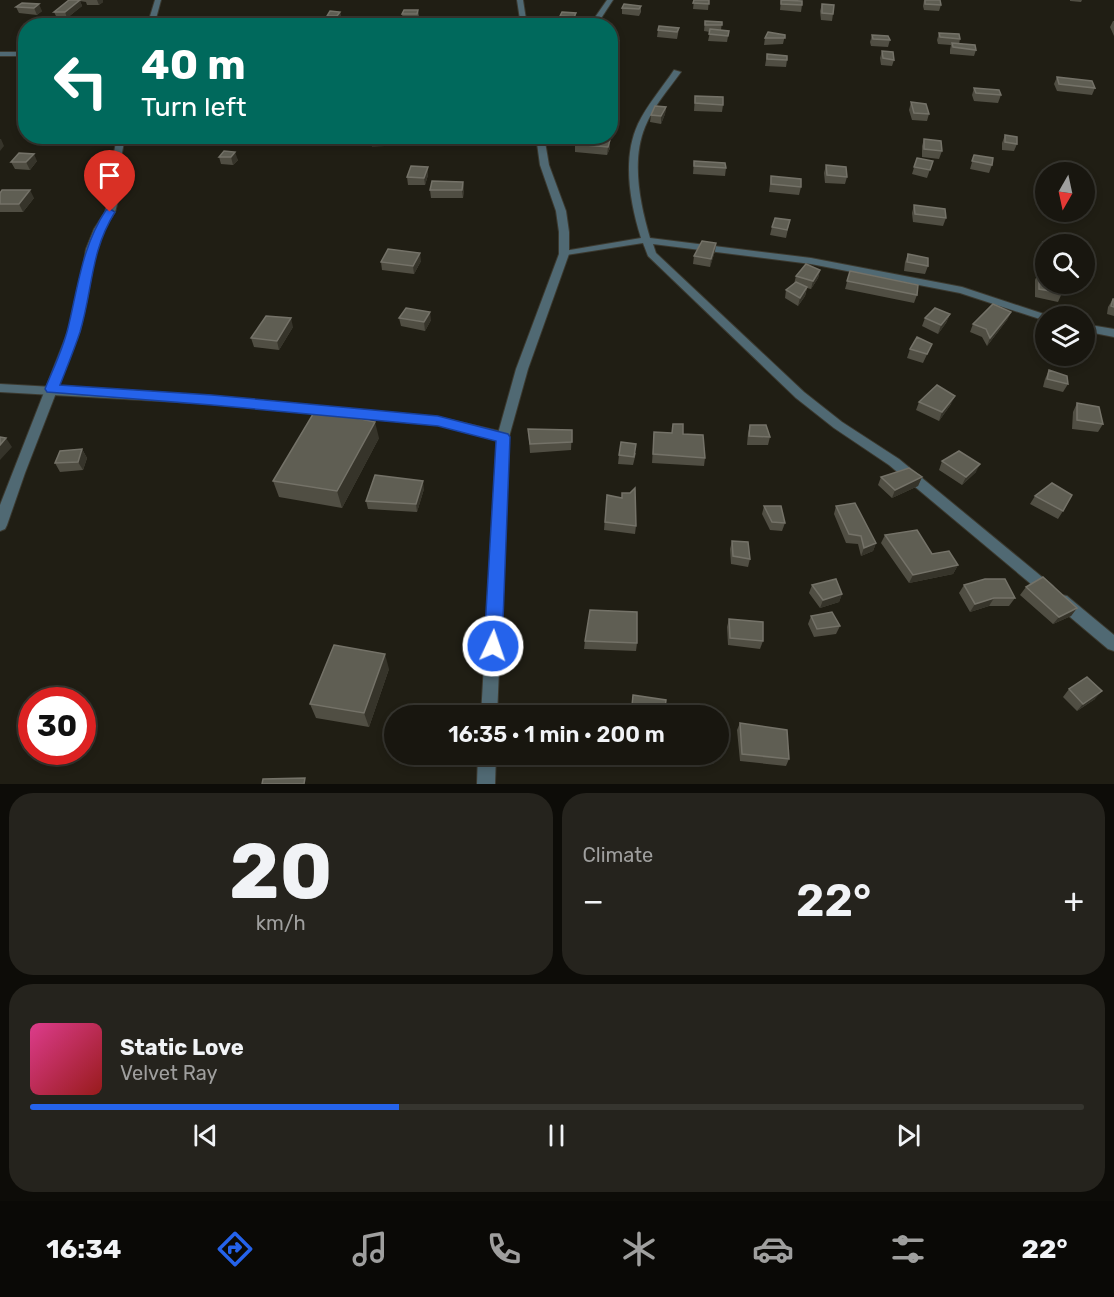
<!DOCTYPE html>
<html lang="en">
<head>
<meta charset="utf-8">
<style>
  body { margin:0; font-family:Rubik,sans-serif; background:#25231d; color:#f1f3f6; height:100vh; display:flex; flex-direction:column; font-size:22px; white-space:nowrap }
  * { box-sizing:border-box; margin:0 }
  p { font-size:20px; color:#9f9f9e }
  .icon { flex:none; width:33px; height:33px; fill:none; stroke:currentColor; stroke-width:2; stroke-linecap:round; stroke-linejoin:round }
  .map { position:relative; height:784px; overflow:hidden }
  .side { display:flex; flex-direction:column; gap:9px; padding:9px; background:#0d0c08; flex:1 }
  .side>* { flex:none }
  .hud { position:absolute; left:18px; top:18px; width:600px; height:126px; border-radius:24px; box-shadow:0 3px 9px #0003,0 0 0 2px #36352f; background:#00695c; color:#fff; overflow:hidden }
  .needle { width:39px; rotate:189deg }
  .tools { position:absolute; left:1035px; top:162px; display:grid; gap:12px }
  .tools a { display:grid; place-items:center; width:60px; height:60px; border-radius:50%; background:#18160f; box-shadow:0 3px 9px #0003,0 0 0 2px #36352f; font-size:30px }
  .speed { position:absolute; left:18px; top:687px; display:flex; gap:12px; font-size:30px; font-weight:700; text-align:center }
  .speed>* { display:grid; place-content:center; width:78px; height:78px; border-radius:50%; background:#18160f; box-shadow:0 3px 9px #0003,0 0 0 2px #36352f; line-height:1 }
  .speed .limit { border:9px solid #d22; background:#fff; color:#111 }
  .pin { position:absolute; display:grid; place-items:center; width:51px; height:51px; color:#fff; margin:-62px -26px; border-radius:50% 50% 50% 0; rotate:-45deg; box-shadow:0 0 6px #0007 }
  .pin .icon { rotate:45deg }
  .me { position:absolute; width:66px; margin:-33px; rotate:3deg; stroke-linejoin:round; filter:drop-shadow(0 0 4px #0008) }
  .turn { display:flex; align-items:center; gap:21px; height:126px; padding:0 24px; font-size:27px }
  .turn .icon { width:78px; height:78px; stroke-width:2.5 }
  .turn b { display:block; font-size:42px; line-height:51px }
  .big { font-size:45px; font-weight:600; line-height:1.1 }
  .side .card { flex:1; display:flex; flex-direction:column; justify-content:center; gap:9px; min-width:0; padding:0 21px; border-radius:24px; background:#25231d }
  .side .dial { align-items:center; gap:0 }
  .dial b { font-size:78px; line-height:1 }
  .song { display:flex; align-items:center; gap:18px }
  .cover { width:72px; height:72px; border-radius:9px; background:linear-gradient(135deg,hsl(330 70% 55%),hsl(0 70% 35%)) }
  .played { height:6px; border-radius:3px; background:linear-gradient(90deg,#2563eb 35%,#36352f 35%) }
  .keys { display:flex; justify-content:space-around; direction:ltr }
  .heat { display:flex; justify-content:space-between; align-items:center; font-size:33px; direction:ltr }
  .side .tiles { flex:1; display:grid; gap:9px; grid-template-columns:1fr 1fr }
  .card:last-child { grid-column:span 2 }
  .trip { position:absolute; left:384px; top:705px; width:345px; height:60px; border-radius:30px; background:#18160f; box-shadow:0 3px 9px #0003,0 0 0 2px #36352f; font-weight:600; line-height:60px; text-align:center }
  .menu { display:flex; height:96px; justify-content:space-around; align-items:center; background:#0a0906; color:#9f9f9e }
  .menu .icon { width:42px; height:42px }
  .menu .on { color:#2563eb }
  .menu b { font-size:27px; color:#f1f3f6 }
  .map>svg:first-child { display:block }
</style>
</head>
<body>
<div class="map">
<svg width="1114" height="784" viewBox="0 0 1114 784">
  <rect width="100%" height="100%" fill="#201e14"/>
  <g fill="none" stroke-linecap="round" stroke-linejoin="round">
    <defs>
      <path id="lane" d="M517,0H523L527,26H521Z
        M607,0H613L596,26H589Z
        M0,52H26V56H0Z
        M674,70L681,72C668,90 653,107 645,127C631,161 640,204 650,238L811,258L962,287L1050,316H1046V321L960,293L811,264L653,244L656,253L804,392L842,422L899,459L1053,586L1055,590L1053,594L1048,596L1043,594L889,465L834,428L796,398L648,256L643,243L560,256V252L564,251L641,238C630,203 622,158 638,124C647,105 662,88 674,70Z
        M1084,324L1114,329V337L1084,331Z
        M0,384L212,396L438,417L503,432L507,434L509,437L507,440L503,442L438,425L212,404L0,392Z
        M1062,595L1067,596L1114,635V651L1108,649L1057,606L1055,601L1057,596Z"/>
      <path id="street" d="M155,0H161L154,26H147Z
        M117,136H125L120,164L121,190L115,212L104,229L96,249L88,295L80,331L25,473L7,525L5,529L0,531V505L68,331L78,295L86,249L94,229L105,212L111,190L112,164Z
        M536,136H544L549,165L566,211L569,232V254L528,369L509,437L497,716H481L497,437L516,369L559,254V232L556,211L540,165Z
        M478,754H496L495,784H477Z"/>
    </defs>
    <!-- lane casing -->
    <use href="#lane" stroke="#3b392f" stroke-width="2"/>
    <!-- street casing -->
    <use href="#street" stroke="#3b392f" stroke-width="2"/>
    <!-- lane -->
    <use href="#lane" fill="#506973" fill-rule="evenodd"/>
    <!-- street -->
    <use href="#street" fill="#506973" fill-rule="evenodd"/>
  </g>
  <!-- wall -->
  <path fill="#504e43" d="M69,0H103V2L99,5H87L86,2L80,1L82,6L67,18H57L54,12Z
    M694,0H709L708,10L693,9Z
    M781,0L802,5L801,12L780,10Z
    M924,0L941,5L939,11L924,10L923,6Z
    M1070,0H1082L1081,2L1070,1Z
    M22,3L42,11L37,15L19,13L16,7Z
    M822,4L833,14L832,21L821,20L820,11Z
    M641,6V12L639,16L622,14V8Z
    M418,10L419,17L418,21H403L402,14Z
    M340,12L341,18L338,23H328L327,16Z
    M576,13L575,20L574,23L560,22V16Z
    M547,19V26H528V22Z
    M705,21L722,22L721,30L729,31L727,42L708,41L710,32L704,31Z
    M1113,21H1114V36L1110,27Z
    M679,28L678,34L677,39L657,37L658,30Z
    M939,33L960,39L959,44L976,50L974,56L950,54V50L951,45L938,44L937,40Z
    M785,35L783,44L764,45L765,38Z
    M872,35L890,40L888,47L871,46L870,42Z
    M610,40L619,41V48L617,53L610,52Z
    M882,51L894,60L892,66L881,65L880,58Z
    M767,54L787,60L786,67L765,66Z
    M1057,77L1095,88L1092,95L1057,91L1054,84Z
    M974,88L1001,95L998,103L974,101L972,95Z
    M695,96L723,105L722,112L694,111Z
    M911,102L929,114L927,121L912,120L909,110Z
    M666,107L665,114L661,124L650,122L651,115Z
    M1005,135L1017,144L1014,151L1002,150V143Z
    M241,136H265V139L261,144L242,143Z
    M924,139L942,151L939,159L922,157V146Z
    M610,140V148L607,155L575,152V144Z
    M224,151L238,160L233,165L221,164L219,157Z
    M974,155L992,165L989,173L970,169Z
    M917,158L933,161L927,178L912,174Z
    M37,161L30,170L15,169L11,162Z
    M694,161L726,168L725,176L693,174Z
    M826,165L847,177L845,184L825,183L824,173Z
    M428,175L425,185H408L407,177Z
    M771,176L801,187L799,195L769,192Z
    M463,182L464,189L463,198H431L430,190Z
    M0,193L34,198L23,212H0Z
    M914,205L946,218L943,226L913,222L912,213Z
    M790,220L786,238L770,235L772,227Z
    M1043,242L1046,244V259L1041,258L1039,250Z
    M716,243L715,251L710,267L693,264L694,256Z
    M908,254L928,266L925,274L904,271L905,262Z
    M421,261L414,274L382,270L381,262Z
    M820,270L818,278L811,289L807,288L805,296L798,306L785,298L786,290L794,284L796,276Z
    M850,271L917,295L914,303L845,289Z
    M1039,271L1062,293L1058,302L1035,297V280Z
    M1113,299H1114V316L1107,314L1108,307Z
    M1011,312L1007,320L987,346L982,337L970,332L973,324Z
    M950,314L946,323L938,334L922,326L925,318Z
    M399,318L431,320L425,331L401,326Z
    M293,327L279,350L254,347L251,338Z
    M932,344L923,363L907,358L910,349Z
    M1049,370L1068,384L1063,392L1043,387L1045,379Z
    M919,402L951,404L939,421L916,410Z
    M1077,403L1103,424L1098,432L1072,429L1073,412Z
    M750,425L770,437L768,445H747L748,433Z
    M528,429L572,430L571,450L530,453Z
    M654,432L683,434L705,458L704,466L652,463Z
    M379,438L342,508L279,497L273,481Z
    M82,449L87,458L83,470L60,472L55,463Z
    M636,453L633,465L618,464L619,455Z
    M942,461L976,472L962,485L939,470Z
    M881,477H922L918,486L892,498L878,485Z
    M424,489L417,512L368,509L366,501Z
    M607,495L636,526L635,534L604,530Z
    M1035,496L1063,511L1058,519L1030,504Z
    M764,506L785,523L782,531L770,530L762,514Z
    M836,506L876,543L873,551L861,556L858,544L846,543L834,514Z
    M885,535L932,554L958,565L953,574L909,583L881,543Z
    M732,541L750,559L748,567L731,564L730,549Z
    M812,585L842,594L839,602L820,608L809,593Z
    M964,585L1015,598L1009,606H989L970,612L959,593Z
    M1026,587L1077,608L1071,616L1053,624L1020,595Z
    M811,616L840,626L836,634L814,637L808,624Z
    M729,619L763,641L760,649L728,645L727,627Z
    M585,641L637,643L636,651L584,649Z
    M389,669L369,727L316,718L310,704Z
    M1069,689L1095,699L1077,711L1063,697Z
    M740,723L789,759L786,766L740,761L737,730Z"/>
  <!-- shaded-wall -->
  <path fill="#36342a" d="M80,0L82,6L67,18L65,12Z
    M97,0H103V2L99,5Z
    M39,4L42,11L37,15L34,8Z
    M340,12L341,18L338,23L337,16Z
    M666,107L665,114L661,124V116Z
    M265,136V139L261,144L259,137Z
    M396,137L397,145L372,147L371,140Z
    M0,139H1L4,146L0,151Z
    M610,140V148L607,155L608,147Z
    M235,152L238,160L233,165L231,157Z
    M34,154L37,161L30,170L26,162Z
    M428,167V175L425,185L424,178Z
    M463,182L464,189L463,198L462,190Z
    M30,190L34,198L23,212L19,204Z
    M716,243L715,251L710,267L711,259Z
    M420,253L421,261L414,274L413,266Z
    M820,270L818,278L811,289L813,281Z
    M807,287L805,296L798,306L800,298Z
    M430,312L431,320L425,331L424,322Z
    M1011,312L1007,320L987,346L990,338Z
    M950,314L946,323L938,334L941,325Z
    M291,318L293,327L279,350L277,341Z
    M955,396L951,404L939,421L942,412Z
    M375,422L379,438L342,508L337,491Z
    M6,438L12,447L0,460V445Z
    M82,449L87,458L83,470L78,462Z
    M980,464L976,472L962,485L966,477Z
    M922,477L918,486L892,498L895,490Z
    M423,481L424,489L417,512L416,504Z
    M876,543L873,551L861,556L864,548Z
    M958,565L953,574L909,583L913,575Z
    M842,594L839,602L820,608L823,600Z
    M994,598L989,606L970,612L975,604Z
    M1077,608L1071,616L1053,624L1059,617Z
    M385,654L389,669L369,727L364,713Z
    M1102,691L1095,699L1077,711L1083,704Z"/>
  <!-- building -->
  <path fill="#5f5e53" stroke="#747268" stroke-width="1.5" d="M69,0H80L65,12H54Z
    M694,0H709V4L693,3Z
    M781,0L802,1V5L781,4Z
    M925,0H940L941,5L925,4Z
    M22,3L39,4L34,8L16,7Z
    M624,4L641,6L639,9L622,8Z
    M822,4L834,5L833,14L822,13Z
    M404,10H418L417,14H402Z
    M330,11L340,12L337,16H327Z
    M562,12L576,13L574,17L560,16Z
    M530,18L547,19L546,23L528,22Z
    M442,21H454L453,26H441Z
    M705,21L722,22V25H705Z
    M659,26L679,28L677,32L658,30Z
    M710,29L729,31L728,36L709,34Z
    M768,32L785,35V38H765Z
    M939,33L959,34L960,39L940,37Z
    M872,35L888,36L890,40L873,39Z
    M610,40L619,41L618,46L610,45Z
    M952,43L975,45L976,50L953,47Z
    M882,51L893,52L894,60L883,58Z
    M767,54L787,56V60L767,59Z
    M1057,77L1092,81L1095,88L1059,84Z
    M974,88L999,90L1001,95L976,93Z
    M695,96L723,97V105L695,103Z
    M911,102L926,104L929,114L914,113Z
    M655,106L666,107L661,116L651,115Z
    M1005,135L1017,137V144L1005,142Z
    M371,136H396V137L371,140Z
    M578,137L610,140L608,147L575,144Z
    M924,139L941,141L942,151L924,149Z
    M224,151L235,152L231,157H219Z
    M19,153L34,154L26,162H11Z
    M974,155L993,158L992,165L972,161Z
    M917,158L933,161L930,170L914,167Z
    M694,161L725,163L726,168L694,166Z
    M826,165L846,167L847,177L827,175Z
    M411,166L428,167L424,178L407,177Z
    M771,176L801,179V187L771,184Z
    M432,181L463,182L462,190H430Z
    M2,190H30L19,204H0V193Z
    M914,205L945,209L946,218L915,214Z
    M775,218L790,220L787,230L772,227Z
    M702,241L716,243L711,259L694,256Z
    M1043,242L1067,244H1046L1045,250Z
    M388,249L420,253L413,266L381,262Z
    M908,254L928,258V266L907,262Z
    M806,264L820,270L813,281L796,276Z
    M850,271L918,285L917,295L847,281Z
    M1039,271L1046,273V284H1061L1062,293L1039,289Z
    M796,282L807,287L800,298L786,290Z
    M1113,299H1114V307L1111,306Z
    M993,304L1011,312L990,338L986,329L973,324Z
    M406,308L430,312L424,322L399,318Z
    M935,308L950,314L941,325L925,318Z
    M266,316L291,318L277,341L251,338Z
    M917,337L932,344L927,354L910,349Z
    M1049,370L1067,376L1068,384L1047,379Z
    M937,385L955,396L942,412L919,402Z
    M1077,403L1099,407L1103,424L1077,420Z
    M316,409L375,422L337,491L273,481Z
    M673,424H683V434L703,435L705,458L653,454L654,432L672,433Z
    M750,425H766L770,437L749,436Z
    M528,429L572,430V442L530,444Z
    M0,437L6,438L0,445Z
    M621,442L636,444L634,457L619,455Z
    M82,449L78,462L55,463L60,451Z
    M959,451L980,464L966,477L942,461Z
    M909,468L922,477L895,490L881,477Z
    M375,475L423,481L416,504L366,501Z
    M1052,483L1072,495L1063,511L1035,496Z
    M635,488L636,526L605,522L607,495L622,498V493H630Z
    M855,503L876,543L864,548L861,536L849,534L836,506Z
    M764,506H781L785,523L772,522Z
    M917,530L932,554L949,551L958,565L913,575L885,535Z
    M732,541L748,542L750,559L733,556Z
    M1043,577L1077,608L1059,617L1026,587Z
    M836,579L842,594L823,600L812,585Z
    M985,579H1005L1015,598H994L975,604L964,585Z
    M590,610L637,612V643L585,641Z
    M832,612L840,626L817,629L811,616Z
    M729,619L763,622V641L730,638Z
    M334,645L385,654L364,713L310,704Z
    M1087,677L1102,691L1083,704L1069,689Z
    M633,695L666,700L664,716H631Z
    M740,723L787,730L789,759L742,754Z
    M305,778L304,784H262L263,779Z"/>
  <!-- route -->
  <path fill="#2563eb" stroke="#184099" stroke-width="1.5" d="M110,209L115,212C90,252 93,289 80,332C74,350 67,367 60,385L212,395L438,416L508,434L510,437L502,646L499,652L493,654L487,652L484,646L496,441L438,426L212,405L47,392L45,389C53,369 63,349 68,328C78,287 82,246 106,210Z"/>
</svg>
<div class="tools">
<a><svg class="needle" viewBox="-14 -14 28 28"><path d="M0-13l5 13h-10z" fill="#e53935"/><path d="M0 13l5-13h-10z" fill="#9f9f9e"/></svg></a>
<a><svg class="icon" aria-label="search" viewBox="0 0 24 24"><circle cx="10" cy="10" r="6"/><path d="M15 15l6 6"/></svg></a>
<a><svg class="icon" aria-label="layers" viewBox="0 0 24 24"><path d="M12 4l9 5-9 5-9-5zM3 14l9 5 9-5"/></svg></a>
</div>
<div class="speed"><div class="limit">30</div></div>
<div class="pin" style="left:110px;top:212px;background:#d93025"><svg class="icon" aria-label="arrive" viewBox="0 0 24 24"><path d="M6 21V4h12l-3 4 3 4H6"/></svg></div>
<svg class="me" style="left:493px;top:646px" viewBox="-20 -20 40 40"><circle r="17" fill="#2563eb" stroke="#fff" stroke-width="3"/><path d="M0-11L8 9 0 5-8 9z" fill="#fff"/></svg>
<div class="trip">16:35 · 1 min · 200 m</div>
<div class="hud">
<div class="turn"><svg class="icon" aria-label="left" viewBox="0 0 24 24"><path d="M17 20v-9H6M10 6l-5 5 5 5"/></svg><div><b>40 m</b>Turn left</div></div>
</div>
</div>
<section class="side">
<div class="tiles">
<div class="card dial"><b>20</b><p>km/h</p></div>
<div class="card"><p>Climate</p>
<div class="heat"><a>−</a><b class="big">22°</b><a>+</a></div>
</div>
<div class="card">
<div class="song"><i class="cover"></i><div><b>Static Love</b><p>Velvet Ray</p></div></div>
<div class="played"></div>
<div class="keys"><svg class="icon" aria-label="previous" viewBox="0 0 24 24"><path d="M18 5L8 12l10 7zM5 5v14"/></svg><svg class="icon" aria-label="pause" viewBox="0 0 24 24"><path d="M8 5v14M16 5v14"/></svg><svg class="icon" aria-label="next" viewBox="0 0 24 24"><path d="M6 5l10 7-10 7zM19 5v14"/></svg></div>
</div>
</div>
</section>
<nav class="menu">
<b>16:34</b>
<svg class="icon on" aria-label="directions" viewBox="0 0 24 24"><path d="M12 3l9 9-9 9-9-9zM9 14v-3h6M13 9l2 2-2 2"/></svg>
<svg class="icon" aria-label="music" viewBox="0 0 24 24"><path d="M9 18V5l10-2v13"/><circle cx="6" cy="18" r="3"/><circle cx="16" cy="16" r="3"/></svg>
<svg class="icon" aria-label="phone" viewBox="0 0 24 24"><path d="M5 4h4l2 5-3 2q2 4 5 5l2-3 5 2v4C11 20 4 13 5 4z"/></svg>
<svg class="icon" aria-label="climate" viewBox="0 0 24 24"><path d="M12 3v18M4 7l16 10M4 17L20 7"/></svg>
<svg class="icon" aria-label="car" viewBox="0 0 24 24"><path d="M5 17H2v-5l4-1 3-4h7l3 4 3 1v5h-3M9 17h6M6 11h13"/><circle cx="7" cy="17" r="2"/><circle cx="17" cy="17" r="2"/></svg>
<svg class="icon" aria-label="filters" viewBox="0 0 24 24"><path d="M4 7h16M4 17h16"/><circle cx="9" cy="7" r="2"/><circle cx="15" cy="17" r="2"/></svg>
<b>22°</b>
</nav>
</body>
</html>
